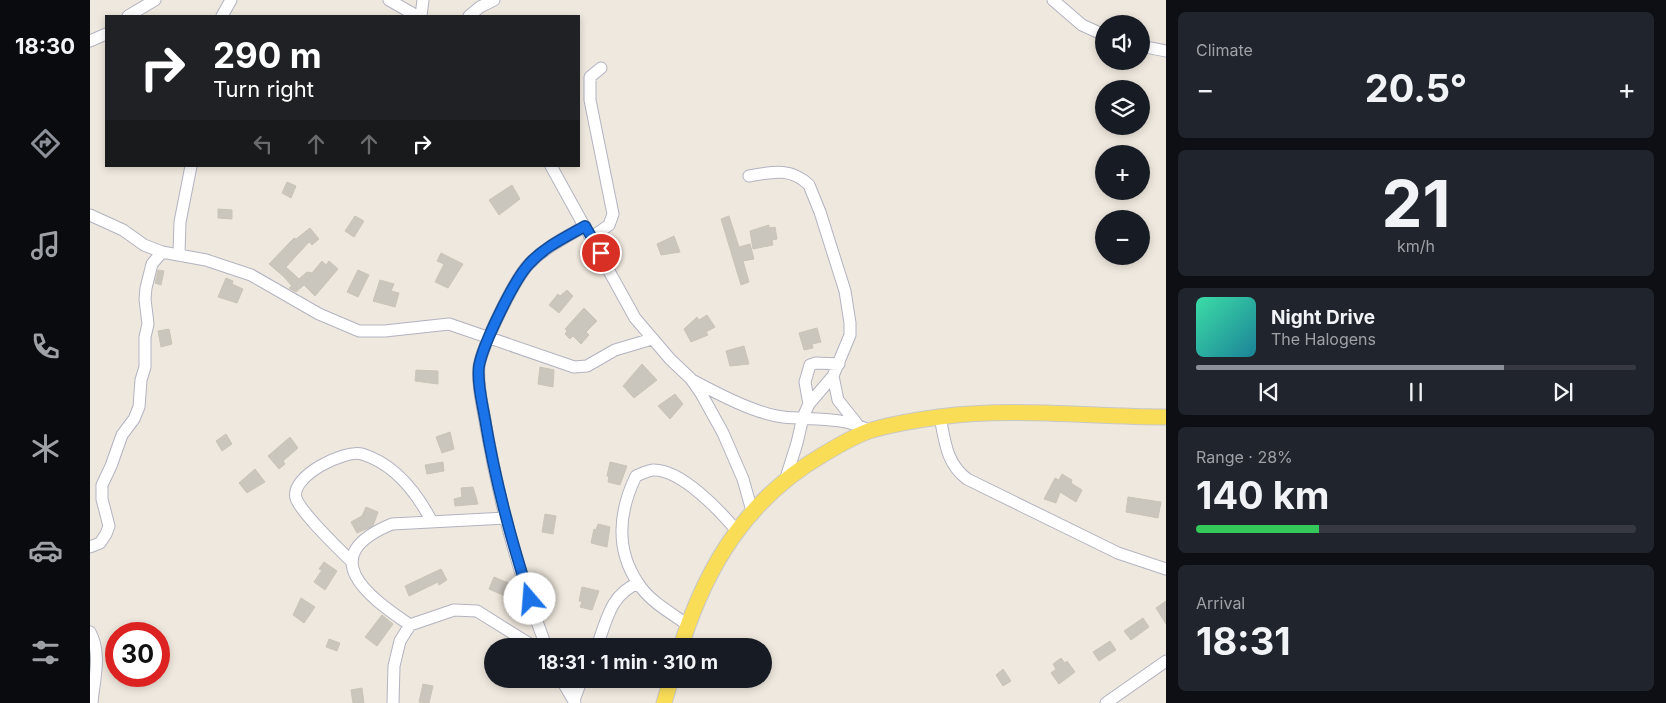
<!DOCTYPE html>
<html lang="en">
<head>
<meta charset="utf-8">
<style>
  body { margin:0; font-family:Inter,sans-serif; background:#20242c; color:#f1f3f6; height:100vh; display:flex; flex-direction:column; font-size:19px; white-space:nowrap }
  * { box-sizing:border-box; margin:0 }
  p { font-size:16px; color:#9ea1a6 }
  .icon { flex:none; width:28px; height:28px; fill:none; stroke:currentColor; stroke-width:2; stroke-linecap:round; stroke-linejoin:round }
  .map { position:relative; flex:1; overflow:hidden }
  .side { display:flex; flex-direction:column; gap:12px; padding:12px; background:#0d0f14; width:500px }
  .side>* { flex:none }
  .banner { position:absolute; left:15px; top:15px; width:475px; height:152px; border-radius:0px; box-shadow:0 2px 8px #0003; background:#202124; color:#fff; overflow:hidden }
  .controls { position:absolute; left:1005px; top:15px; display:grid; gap:10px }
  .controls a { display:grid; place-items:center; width:55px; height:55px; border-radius:50%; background:#171b24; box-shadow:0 2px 8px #0003; font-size:25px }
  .speed { position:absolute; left:15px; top:622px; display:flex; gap:10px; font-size:25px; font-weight:700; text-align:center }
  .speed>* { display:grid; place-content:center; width:65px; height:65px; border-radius:50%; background:#171b24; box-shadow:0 2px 8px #0003; line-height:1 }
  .speed .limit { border:8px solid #d22; background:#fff; color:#111 }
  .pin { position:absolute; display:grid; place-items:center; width:42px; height:42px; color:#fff; margin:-21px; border:2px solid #fff; border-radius:50%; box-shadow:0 1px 5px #0007 }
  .me { position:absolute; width:55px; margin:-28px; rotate:342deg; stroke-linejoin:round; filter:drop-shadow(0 0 4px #0008) }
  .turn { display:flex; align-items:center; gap:18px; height:105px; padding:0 25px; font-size:22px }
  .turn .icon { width:65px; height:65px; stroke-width:2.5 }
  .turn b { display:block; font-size:35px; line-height:42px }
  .lanes { display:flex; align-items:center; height:48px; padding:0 25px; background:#0003; justify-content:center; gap:25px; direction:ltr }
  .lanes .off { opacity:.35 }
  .big { font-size:38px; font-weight:700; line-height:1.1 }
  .side .widget { flex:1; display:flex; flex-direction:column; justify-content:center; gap:8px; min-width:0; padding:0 18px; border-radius:8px; background:#20242c }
  .side .dial { align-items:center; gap:0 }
  .dial b { font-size:65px; line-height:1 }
  .song { display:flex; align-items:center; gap:15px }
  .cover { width:60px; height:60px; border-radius:8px; background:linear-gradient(135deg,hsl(160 70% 55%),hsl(190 70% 35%)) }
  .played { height:5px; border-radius:2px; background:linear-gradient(90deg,#8c9099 70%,#363941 70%) }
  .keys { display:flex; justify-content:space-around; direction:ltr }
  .heat { display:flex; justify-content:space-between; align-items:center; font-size:28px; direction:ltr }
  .charge { height:8px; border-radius:4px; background:linear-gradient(90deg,#34c759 28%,#363941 0) }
  .trip { position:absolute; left:394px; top:638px; width:288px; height:50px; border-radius:25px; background:#171b24; box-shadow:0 2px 8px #0003; font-weight:700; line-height:50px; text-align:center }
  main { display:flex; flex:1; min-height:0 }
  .tabs { display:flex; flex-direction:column; width:90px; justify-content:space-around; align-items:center; background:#090b0e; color:#9ea1a6 }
  .tabs .icon { width:35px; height:35px }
  .tabs .on { color:#8c9099 }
  .tabs b { font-size:22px; color:#f1f3f6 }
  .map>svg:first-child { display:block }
</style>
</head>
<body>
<main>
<nav class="tabs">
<b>18:30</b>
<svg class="icon on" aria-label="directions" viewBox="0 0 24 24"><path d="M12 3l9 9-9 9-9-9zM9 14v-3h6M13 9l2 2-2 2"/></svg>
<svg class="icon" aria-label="music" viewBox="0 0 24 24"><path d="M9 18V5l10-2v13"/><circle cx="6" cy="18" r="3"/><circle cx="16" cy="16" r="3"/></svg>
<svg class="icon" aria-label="phone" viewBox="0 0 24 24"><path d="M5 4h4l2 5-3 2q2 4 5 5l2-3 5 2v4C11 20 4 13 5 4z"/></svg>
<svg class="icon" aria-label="climate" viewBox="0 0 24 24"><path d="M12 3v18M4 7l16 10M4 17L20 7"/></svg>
<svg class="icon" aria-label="car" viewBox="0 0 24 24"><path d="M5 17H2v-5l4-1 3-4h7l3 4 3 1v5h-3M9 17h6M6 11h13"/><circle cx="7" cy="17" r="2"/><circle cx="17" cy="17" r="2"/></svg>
<svg class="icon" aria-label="filters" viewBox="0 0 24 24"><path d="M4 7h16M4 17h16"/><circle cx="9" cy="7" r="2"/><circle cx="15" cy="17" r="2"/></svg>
</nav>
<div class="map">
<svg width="1076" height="703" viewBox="0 0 1076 703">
  <rect width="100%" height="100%" fill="#efe8de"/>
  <!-- building -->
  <path fill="#cac5bd" stroke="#cac5b7" d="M197,182L206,186L201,198L192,193Z
    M422,185L430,199L409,215L399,200Z
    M128,209L142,210V219L128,218Z
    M265,216L274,221L264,237L255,231Z
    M639,216L649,247L660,244L664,259L653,261L659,282L651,285L631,219Z
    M679,225V228L685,227L687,239L682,240L683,245L663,249L660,231Z
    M220,228L229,239L222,245L219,242L196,267L209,279L217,272L222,273L232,261L236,265L239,261L248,269L225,296L214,285L206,292L199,288L202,286L193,276L179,264L204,238L206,239Z
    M584,236L590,252L571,255L567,244Z
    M351,253L373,264L358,288L345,282L354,264L347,261Z
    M68,270L74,271L71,285L65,283Z
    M268,270L279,275L268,297L257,292Z
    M136,278L143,281L142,284L153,289L147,303L128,297Z
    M290,280L304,284L301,291L309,293L305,307L283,301Z
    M477,290L483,296L469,313L459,305L468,294L470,296Z
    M494,308L507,321L496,332L499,335L491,344L483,336L480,339L475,334L477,331L475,329Z
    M617,315L625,327L616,332L618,335L601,342L594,329L607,317L609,320Z
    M727,328L731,342L722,344L723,348L714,350L709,333Z
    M79,329L82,344L71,347L68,331Z
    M654,346L659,364L640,366L636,351Z
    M552,364L567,380L544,398L533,386Z
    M450,367L464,370L463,387L448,384Z
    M326,370L348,371V384L325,381Z
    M585,394L593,404L580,419L568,406Z
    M360,432L364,449L352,453L346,437Z
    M136,434L142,444L132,451L126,441Z
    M200,437L208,448L193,461L195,464L189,469L178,456Z
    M353,462L354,471L337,474L335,465Z
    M520,462L537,466L530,485L518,482L519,476H517Z
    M165,469L175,482L157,493L149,483Z
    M972,474L982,480L981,483L992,490L986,502L970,492L966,503L954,499L965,478L969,480Z
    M383,487L388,504L365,506L364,499L372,497L371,488Z
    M1038,497L1071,502L1068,518L1036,512Z
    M276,507L288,512L283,526L267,533L261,522L272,516Z
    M455,514L466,516L463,534L452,532Z
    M508,524L520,527L517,547L501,543L504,529L506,530Z
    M234,562L247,571L235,590L224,582L232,570L229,569Z
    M351,569L357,580L349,585L348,582L319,596L315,586Z
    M404,577L421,584L415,596L399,589Z
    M492,587L509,591L502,610L490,607L492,602L489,601Z
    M211,598L225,607L214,623L203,615Z
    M1076,601V624L1066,608Z
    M292,615L303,624L287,646L275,637Z
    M1053,618L1059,627L1041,640L1034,631Z
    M239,639L250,643L247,651L236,647Z
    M1020,641L1026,650L1009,661L1003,652Z
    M971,658L975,663L977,661L985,672L969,684L961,673L966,669L963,664Z
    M913,669L921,681L913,686L906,675Z
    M333,684L343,686L339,703L329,702Z
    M272,688L274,703H263L261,690Z"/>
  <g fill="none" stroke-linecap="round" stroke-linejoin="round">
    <defs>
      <path id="minor" d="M299,0L327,16
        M963,0L992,25L1014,35
        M38,16L65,0
        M132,16L141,0
        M331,16L333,0
        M379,16L390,7L404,0
        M0,41L16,34
        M1051,46L1076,51
        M461,166L545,318L580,359L601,379L612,395L633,433L653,479L662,511
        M659,176C682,172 701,167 719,185L730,212L755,291L760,323V335L743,376L719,404L713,417L707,443L695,481
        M0,215L33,230L54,245L72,252L116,260L161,275L229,314L269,331H295L359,324L484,367L497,366L525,350L562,339
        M502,237L519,225L523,214L500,100V77L511,68
        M89,253L90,222L101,166
        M743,376L748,400L767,424
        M604,381C628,394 666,414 693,417C723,420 753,416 780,431
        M719,404L715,382L720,365L726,363L749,364
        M850,417C855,441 856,463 877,479L1028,553L1076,569
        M0,547L10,543L16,534L19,526L12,499V485L21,466L32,435L44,419L49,407L51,380L55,367V337L58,324L55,299L56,288L62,264L72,252
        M261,561C248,548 211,513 206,498C200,476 255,449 272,454C305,464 327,493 342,522
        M320,625C277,596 224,556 302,524L416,518
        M598,625C581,613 559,601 548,583C525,549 529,511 546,476C551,474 559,470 564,470C592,470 630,511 647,531
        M0,632C12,654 4,679 2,703
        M456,646C429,576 409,501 396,427C393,408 387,385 389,366C393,344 424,280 439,264C454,248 476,237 495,226
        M507,646C517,620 520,595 548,583
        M471,679L485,703
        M484,700L492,679
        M303,703L304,666L310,641L320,625L364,610L387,611L443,646
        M1016,703L1076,661"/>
      <path id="major" d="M591,646C617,564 658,498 734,454C749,445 766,435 782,430C803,424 826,420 849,417C923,407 1001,417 1076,417
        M574,703L581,679"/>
    </defs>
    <!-- minor casing -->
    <use href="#minor" stroke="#b2b3c1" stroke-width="13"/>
    <!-- major casing -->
    <use href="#major" stroke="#c8c8c8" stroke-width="17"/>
    <!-- minor -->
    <use href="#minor" stroke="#fff" stroke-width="11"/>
    <!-- major -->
    <use href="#major" stroke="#fadd57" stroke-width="15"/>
  </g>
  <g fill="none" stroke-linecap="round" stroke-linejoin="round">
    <defs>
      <path id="route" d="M440,599C421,540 405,480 395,419C392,402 387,382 389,366C393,344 424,280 439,264C454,247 476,237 495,226L511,253"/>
    </defs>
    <!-- route casing -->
    <use href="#route" stroke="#114b97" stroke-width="12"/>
    <!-- route -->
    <use href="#route" stroke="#1a73e8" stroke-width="9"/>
  </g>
</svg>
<div class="controls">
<a><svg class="icon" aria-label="sound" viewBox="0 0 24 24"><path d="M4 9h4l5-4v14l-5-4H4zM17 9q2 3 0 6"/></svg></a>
<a><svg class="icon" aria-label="layers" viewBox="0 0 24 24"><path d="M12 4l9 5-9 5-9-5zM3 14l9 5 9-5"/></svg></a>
<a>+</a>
<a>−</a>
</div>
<div class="speed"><div class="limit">30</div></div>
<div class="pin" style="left:511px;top:253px;background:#d93025"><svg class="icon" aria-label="arrive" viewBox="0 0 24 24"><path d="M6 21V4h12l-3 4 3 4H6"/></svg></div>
<svg class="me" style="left:440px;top:599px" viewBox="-20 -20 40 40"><circle r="19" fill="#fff"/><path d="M0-13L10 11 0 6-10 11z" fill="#1a73e8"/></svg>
<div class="trip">18:31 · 1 min · 310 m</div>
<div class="banner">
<div class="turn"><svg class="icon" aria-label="right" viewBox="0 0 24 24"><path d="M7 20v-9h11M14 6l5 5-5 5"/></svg><div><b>290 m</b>Turn right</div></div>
<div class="lanes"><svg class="icon off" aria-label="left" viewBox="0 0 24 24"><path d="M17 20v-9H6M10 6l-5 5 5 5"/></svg><svg class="icon off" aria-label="ahead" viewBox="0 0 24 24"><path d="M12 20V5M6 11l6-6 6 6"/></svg><svg class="icon off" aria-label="ahead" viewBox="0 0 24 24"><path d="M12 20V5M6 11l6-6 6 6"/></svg><svg class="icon" aria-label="right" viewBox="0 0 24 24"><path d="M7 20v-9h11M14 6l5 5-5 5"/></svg></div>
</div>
</div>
<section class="side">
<div class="widget"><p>Climate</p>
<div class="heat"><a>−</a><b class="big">20.5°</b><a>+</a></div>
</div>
<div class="widget dial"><b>21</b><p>km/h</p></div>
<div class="widget">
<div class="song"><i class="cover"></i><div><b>Night Drive</b><p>The Halogens</p></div></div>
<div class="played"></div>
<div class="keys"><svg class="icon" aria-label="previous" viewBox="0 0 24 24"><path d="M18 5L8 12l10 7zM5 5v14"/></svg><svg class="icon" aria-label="pause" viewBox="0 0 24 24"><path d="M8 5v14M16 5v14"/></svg><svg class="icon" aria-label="next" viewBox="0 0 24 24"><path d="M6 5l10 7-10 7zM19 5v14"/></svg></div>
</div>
<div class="widget"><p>Range · 28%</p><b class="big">140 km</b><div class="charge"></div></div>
<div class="widget"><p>Arrival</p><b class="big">18:31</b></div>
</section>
</main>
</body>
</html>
